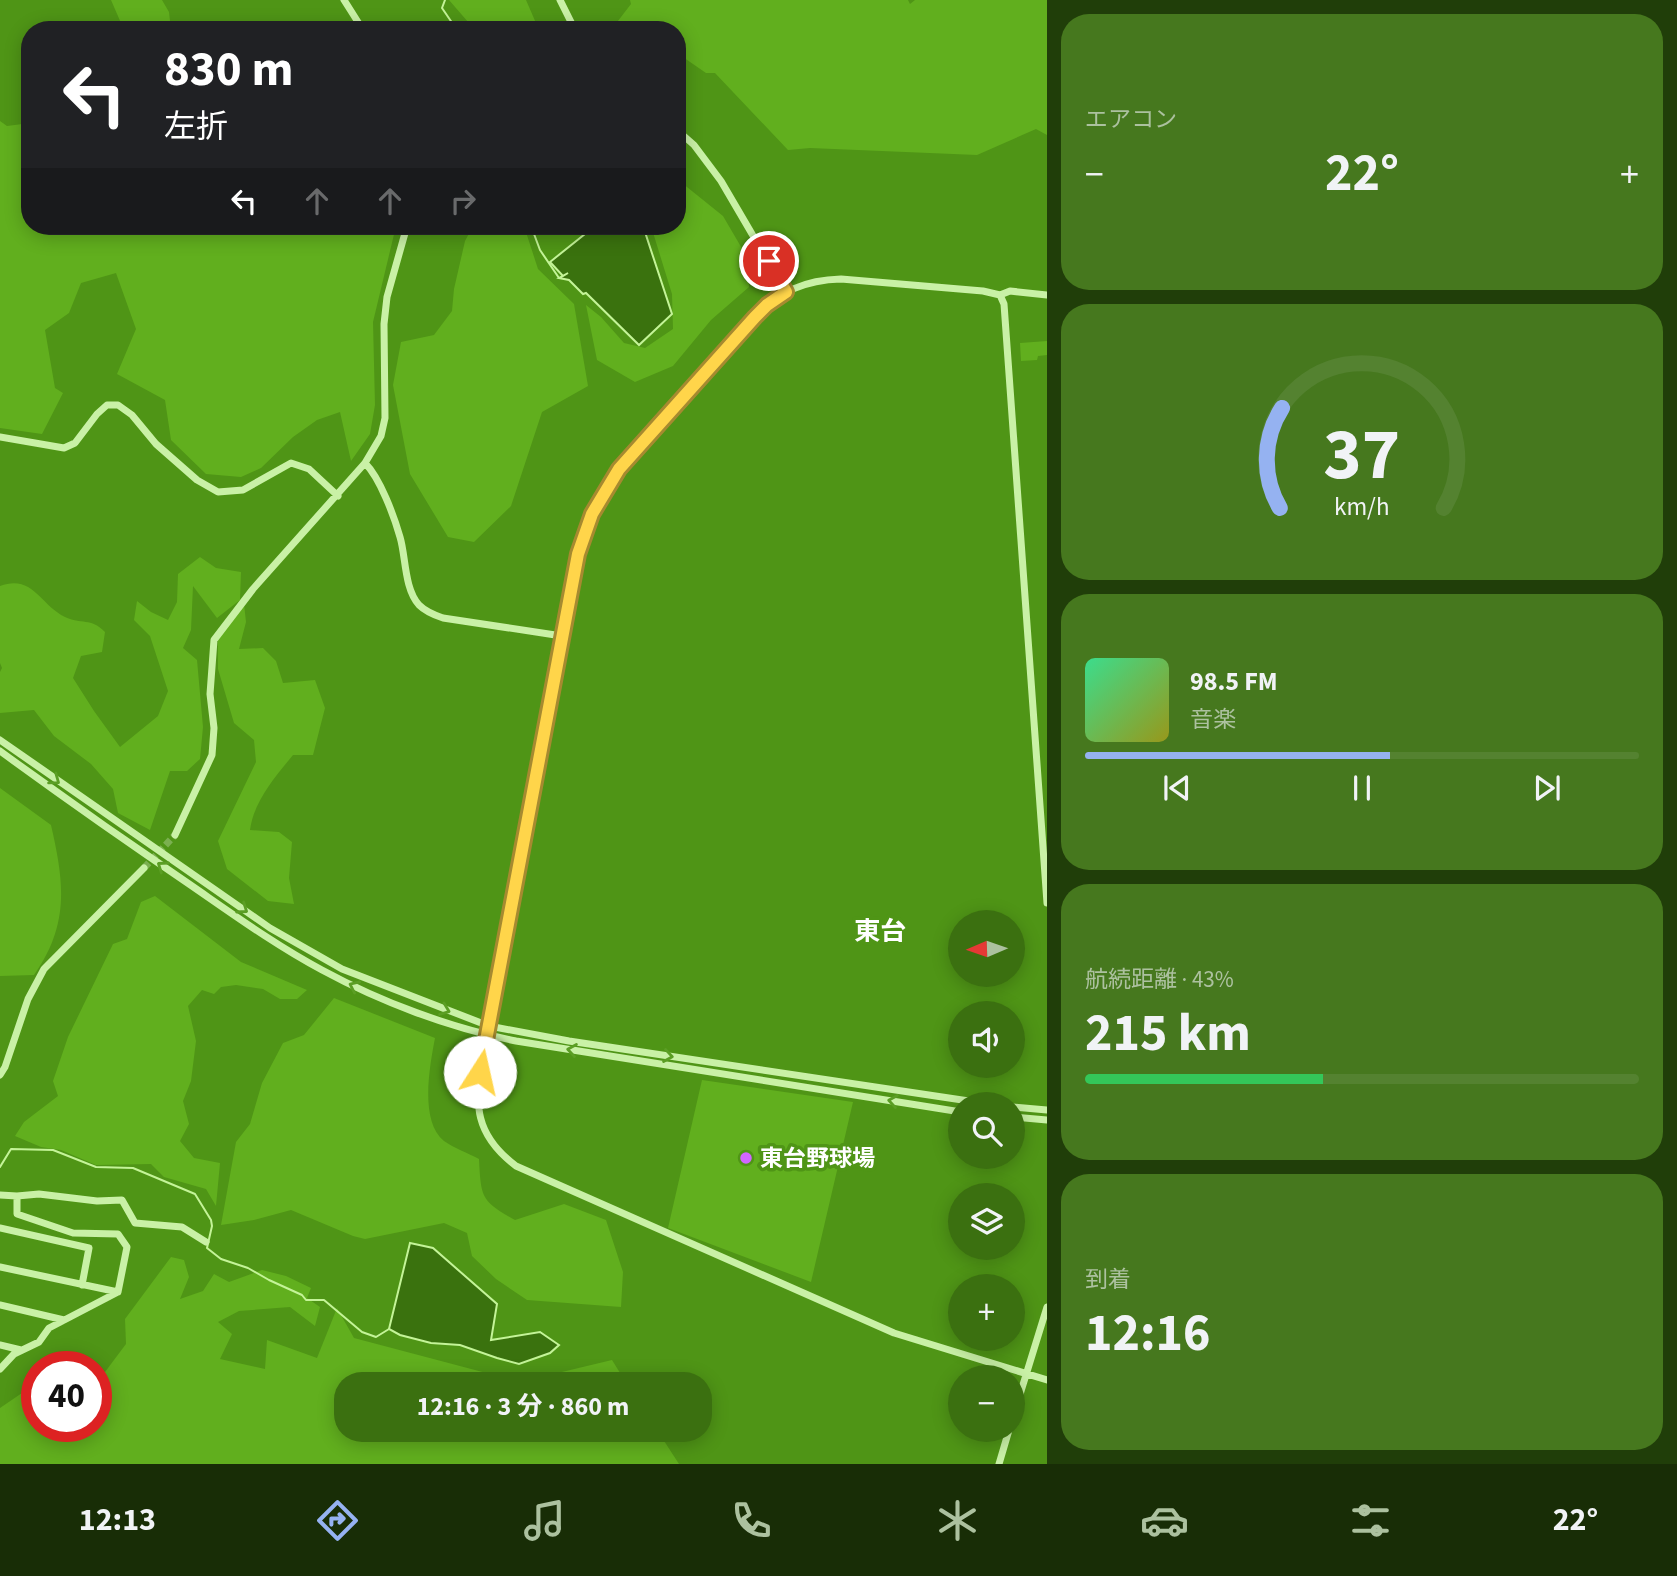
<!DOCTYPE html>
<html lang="ja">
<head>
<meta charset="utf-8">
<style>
  body { margin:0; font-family:"Source Sans 3","Noto Sans JP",sans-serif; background:#46781e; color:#f1f3f6; height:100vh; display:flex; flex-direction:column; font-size:26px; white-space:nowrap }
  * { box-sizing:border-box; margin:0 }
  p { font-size:23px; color:#acc19f }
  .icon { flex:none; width:38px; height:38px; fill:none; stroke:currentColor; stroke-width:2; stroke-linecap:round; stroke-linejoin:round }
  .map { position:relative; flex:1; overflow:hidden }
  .panel { display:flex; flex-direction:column; gap:14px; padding:14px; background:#203e09; width:630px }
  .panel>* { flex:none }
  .hud { position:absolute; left:21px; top:21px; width:665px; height:214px; border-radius:28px; box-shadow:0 4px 18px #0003; background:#202124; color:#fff; overflow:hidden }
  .needle { width:46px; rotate:268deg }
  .controls { position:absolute; left:948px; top:910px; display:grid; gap:14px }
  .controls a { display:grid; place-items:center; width:77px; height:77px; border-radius:50%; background:#3b7010; box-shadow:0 4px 18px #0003; font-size:35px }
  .speed { position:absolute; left:21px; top:1351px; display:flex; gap:14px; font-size:35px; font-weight:700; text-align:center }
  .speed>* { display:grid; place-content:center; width:91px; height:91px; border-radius:50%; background:#3b7010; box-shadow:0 4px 18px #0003; line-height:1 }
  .speed .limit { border:10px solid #d22; background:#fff; color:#111 }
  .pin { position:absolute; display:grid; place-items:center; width:60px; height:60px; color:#fff; margin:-30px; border:4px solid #fff; border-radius:50%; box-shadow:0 2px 7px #0007 }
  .me { position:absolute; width:77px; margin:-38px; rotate:10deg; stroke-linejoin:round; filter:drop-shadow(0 0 5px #0008) }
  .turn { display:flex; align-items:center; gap:24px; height:147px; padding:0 28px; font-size:32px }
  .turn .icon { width:91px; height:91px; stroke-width:2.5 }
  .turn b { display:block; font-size:49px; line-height:60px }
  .lanes { display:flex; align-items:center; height:66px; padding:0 28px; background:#0003; justify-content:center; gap:35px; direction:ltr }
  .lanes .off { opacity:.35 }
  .big { font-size:52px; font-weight:700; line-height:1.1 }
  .panel .tile { flex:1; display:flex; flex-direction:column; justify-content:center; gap:10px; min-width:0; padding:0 24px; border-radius:28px; background:#46781e }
  .panel .dial { align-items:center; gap:0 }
  .dial svg { height:182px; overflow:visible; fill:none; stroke:#548230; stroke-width:7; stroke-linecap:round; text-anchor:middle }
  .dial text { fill:#f1f3f6; stroke:none }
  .song { display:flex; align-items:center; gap:21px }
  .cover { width:84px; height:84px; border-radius:10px; background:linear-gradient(135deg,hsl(150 70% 55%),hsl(60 70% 35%)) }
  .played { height:7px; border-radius:4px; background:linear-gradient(90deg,#95b2f1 55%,#548230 55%) }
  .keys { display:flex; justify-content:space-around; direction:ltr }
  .heat { display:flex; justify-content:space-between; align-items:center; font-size:38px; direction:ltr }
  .charge { height:10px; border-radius:5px; background:linear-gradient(90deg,#34c759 43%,#548230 0) }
  .trip { position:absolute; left:334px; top:1372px; width:378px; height:70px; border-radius:28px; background:#3b7010; box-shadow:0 4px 18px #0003; font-weight:700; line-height:70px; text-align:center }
  .tabs { display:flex; height:112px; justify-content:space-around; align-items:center; background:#182d06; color:#acc19f }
  .tabs .icon { width:49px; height:49px }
  .tabs .selected { color:#95b2f1 }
  .tabs b { font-size:32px; color:#f1f3f6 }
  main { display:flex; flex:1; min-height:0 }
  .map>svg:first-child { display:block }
</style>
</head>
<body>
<main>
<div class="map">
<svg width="1047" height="1464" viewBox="0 0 1047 1464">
  <rect width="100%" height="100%" fill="#4f9516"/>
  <!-- green -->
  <path fill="#61af1e" d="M111,0H162L169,12L171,30H124Z
    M449,0H526L539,30H475Z
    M630,0H908L910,4L915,0H1047V135L1036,129L977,155L810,148L788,150L715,73H706L677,53V30H611L631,4Z
    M0,121L7,126L30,123V226H396L373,322L375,405L370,434L351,461L340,412L317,420L293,437L261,468L241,477L206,474L171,440L165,400L117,374L136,329L116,273L81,283L69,313L45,330L55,388L63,393L42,434L0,428Z
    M677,176L682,183L723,216L747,257L749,287L711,320L673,366L635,382L597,360L586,305L601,317L624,343L645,348L673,329L672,294L651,226H677Z
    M473,226H524L538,269L574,304L588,386L542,412L511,506L474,542L448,537L410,474L393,385L401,342L434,335L452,311L454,289L465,241Z
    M1047,341V355L1038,356L1037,360L1021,361L1020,343Z
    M200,557L216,568L241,572L240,600L217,618L193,586L191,630L183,648L197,660L203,727L200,759L187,771H170L150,830L118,813L113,789L91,764L54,736L34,710L0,713V672L2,668L0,663V586C33,574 40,605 65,617C81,625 91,617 105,632L102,652L81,656L73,678L94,711L120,747L158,716L168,691L150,636L134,620L137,601L151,612L168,620L177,602L178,574Z
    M244,604L246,622L239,649L263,648L276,661L283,683L315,680L325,708L313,755H293C275,777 254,801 250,830L279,832L292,842L289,878L294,904L268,901L227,869L218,841L256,762L254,740L234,723L218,669V635Z
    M0,788L51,825C64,882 70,924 34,975L0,976Z
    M155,896L241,962L307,990L297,999H280L263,989L236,985L221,987L214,994L202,990L188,1006L196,1041L191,1081L183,1101L189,1124L180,1141L194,1158L220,1163L216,1206L206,1189L164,1177L151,1164L96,1165L61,1150L41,1147L15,1136L24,1122L58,1096L53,1081L68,1037L113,944L127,939L141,902Z
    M334,998L435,1038C430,1065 419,1121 444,1141C454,1148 468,1153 479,1159C481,1198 481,1201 515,1220L564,1204L606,1220L623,1272L621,1307L527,1300L496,1279L472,1256L467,1233L444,1223L365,1239L353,1236L291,1210L254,1220L221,1225L236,1142L250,1124L262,1083L283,1043L304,1035Z
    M702,1080L853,1102L811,1282L668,1228Z
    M171,1257L184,1260L189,1277L180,1299L203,1291L214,1274L229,1282L262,1270L286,1276L311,1288L307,1298L320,1307L315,1326L290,1307L239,1311L218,1322L232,1334L220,1359L265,1369L267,1340L317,1358L337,1308L354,1338L520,1382L612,1360L627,1384H346V1430H657L679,1464H0V1408L22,1393L37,1399V1426H96V1384L126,1344L125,1319Z"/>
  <!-- water -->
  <path fill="#3a720e" stroke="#c4f498" stroke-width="2" d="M595,226H643L672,314L639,345L586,293L583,294L569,280L559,278L568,273L563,276L550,262Z
    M410,1243L433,1248L497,1304L491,1340L540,1332L559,1345L550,1353L519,1364L497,1358L460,1345L431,1343L400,1335L389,1329Z"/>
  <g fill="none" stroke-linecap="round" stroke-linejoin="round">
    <!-- stream -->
    <path stroke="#c4f498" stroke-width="2" d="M445,0L442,8L457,30
      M531,226L540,250L559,278
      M0,1167L11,1149L53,1150L96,1167L133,1168L195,1194L211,1220L212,1226L207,1248L221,1259L248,1268L269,1280L302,1295L306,1300H324L362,1332L376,1337L389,1329"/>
    <!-- minor-tunnel -->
    <path stroke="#7bb050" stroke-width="7" stroke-dasharray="7 3.5" stroke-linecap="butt" d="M144,868L175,835"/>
    <!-- minor -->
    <path stroke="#c9f1a6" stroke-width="7" d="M344,0L363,30
      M560,0L575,30
      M677,130L694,145L721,181L786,292
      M1000,295L1004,304L1047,903
      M1047,295L1010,291L1000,295L983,291L841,279C806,280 779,291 755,317L619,469C600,496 587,523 578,554L482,1058C474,1105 475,1135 516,1166L894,1333L1047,1380
      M0,437L64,448L75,443L97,414L107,405H118L132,415L156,444L197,480L218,492L243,490L291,463L309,469L338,496
      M365,463C380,478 394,516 400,537C406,557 404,588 419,605C426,612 434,615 443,618L562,636
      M0,740L270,928L342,969L489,1026L569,1041L989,1104
      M0,751C63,797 127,842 192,886C234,915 277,946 322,970C381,1002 450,1028 516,1041L961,1112
      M175,835L212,755L214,728L210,694L214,640L253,589L365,463L381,436L385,418L384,324L387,297L407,226
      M0,1075L5,1067L28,999L44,969L144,868
      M1013,1107L1047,1110
      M1013,1117L1047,1120
      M0,1195L17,1196V1214L73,1233L118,1234L127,1247L118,1292L49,1328L39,1342L14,1354L0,1369
      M17,1196L39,1194L97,1201L122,1200L135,1223L182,1227L206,1242
      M0,1228L89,1248L82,1285
      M0,1267L118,1292
      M0,1305L64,1320
      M0,1345L21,1350
      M1013,1417L1047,1307
      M999,1464L1009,1430"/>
  </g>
  <!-- one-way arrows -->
  <defs><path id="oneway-chevron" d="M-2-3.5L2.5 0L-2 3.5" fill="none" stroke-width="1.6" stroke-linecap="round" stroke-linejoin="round" transform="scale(1.75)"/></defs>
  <g stroke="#5b9e24">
    <use href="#oneway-chevron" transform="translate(55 780) rotate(36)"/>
    <use href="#oneway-chevron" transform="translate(162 866) rotate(-145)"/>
    <use href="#oneway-chevron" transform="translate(243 909) rotate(35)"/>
    <use href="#oneway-chevron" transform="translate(354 986) rotate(-155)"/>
    <use href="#oneway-chevron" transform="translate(445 1010) rotate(21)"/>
    <use href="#oneway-chevron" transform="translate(572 1050) rotate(-171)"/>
    <use href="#oneway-chevron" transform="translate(668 1056) rotate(9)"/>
    <use href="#oneway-chevron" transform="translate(893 1101) rotate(-171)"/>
  </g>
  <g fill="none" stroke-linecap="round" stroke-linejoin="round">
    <defs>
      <path id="route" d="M480,1072L578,554L592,514L619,469L755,317L767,305L786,292L769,261"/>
    </defs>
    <!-- route casing -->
    <use href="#route" stroke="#a68a30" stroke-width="18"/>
    <!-- route -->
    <use href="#route" stroke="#ffd54a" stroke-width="12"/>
  </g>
  <!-- markers -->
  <circle fill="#d166ff" stroke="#4f9516" stroke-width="2.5" cx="746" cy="1158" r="7"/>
  <g text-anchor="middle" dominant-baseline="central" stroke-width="7" stroke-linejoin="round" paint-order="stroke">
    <!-- poi labels -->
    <g font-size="23" font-weight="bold" fill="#fff" stroke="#4f9516" text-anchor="start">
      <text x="760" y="1158">東台野球場</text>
    </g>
    <!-- quarter labels -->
    <g font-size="26" font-weight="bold" fill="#fff" stroke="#4f9516">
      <text x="880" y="931">東台</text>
    </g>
  </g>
</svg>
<div class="controls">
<a><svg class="needle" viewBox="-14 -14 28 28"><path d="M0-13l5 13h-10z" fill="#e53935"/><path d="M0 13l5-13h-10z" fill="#acc19f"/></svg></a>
<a><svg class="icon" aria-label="sound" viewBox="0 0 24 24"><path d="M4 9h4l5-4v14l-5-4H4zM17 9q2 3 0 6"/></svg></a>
<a><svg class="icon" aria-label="search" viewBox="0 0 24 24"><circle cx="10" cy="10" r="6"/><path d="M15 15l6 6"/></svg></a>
<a><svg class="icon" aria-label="layers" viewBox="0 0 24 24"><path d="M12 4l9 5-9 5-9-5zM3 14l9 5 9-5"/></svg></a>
<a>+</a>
<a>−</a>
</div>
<div class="speed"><div class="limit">40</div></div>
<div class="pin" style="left:769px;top:261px;background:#d93025"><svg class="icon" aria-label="arrive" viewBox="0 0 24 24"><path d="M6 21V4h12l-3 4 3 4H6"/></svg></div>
<svg class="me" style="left:480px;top:1072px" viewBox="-20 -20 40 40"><circle r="19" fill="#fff"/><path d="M0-13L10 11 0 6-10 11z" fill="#ffd54a"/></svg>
<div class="trip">12:16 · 3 分 · 860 m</div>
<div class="hud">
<div class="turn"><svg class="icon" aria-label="left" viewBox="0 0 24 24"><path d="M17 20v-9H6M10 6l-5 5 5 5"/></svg><div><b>830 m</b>左折</div></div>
<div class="lanes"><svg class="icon" aria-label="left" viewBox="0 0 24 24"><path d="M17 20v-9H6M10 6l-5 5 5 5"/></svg><svg class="icon off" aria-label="ahead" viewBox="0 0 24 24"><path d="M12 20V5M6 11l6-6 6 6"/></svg><svg class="icon off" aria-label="ahead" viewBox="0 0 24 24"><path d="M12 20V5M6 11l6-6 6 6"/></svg><svg class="icon off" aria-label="right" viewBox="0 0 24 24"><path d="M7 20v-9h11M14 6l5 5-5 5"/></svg></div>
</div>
</div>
<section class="panel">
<div class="tile"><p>エアコン</p>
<div class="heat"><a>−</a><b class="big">22°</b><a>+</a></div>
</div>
<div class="tile dial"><svg viewBox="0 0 100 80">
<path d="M14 69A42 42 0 1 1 86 69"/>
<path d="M14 69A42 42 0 0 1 15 25" stroke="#95b2f1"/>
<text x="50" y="56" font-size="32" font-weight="700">37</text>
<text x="50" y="72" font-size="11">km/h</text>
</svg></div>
<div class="tile">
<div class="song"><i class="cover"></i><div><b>98.5 FM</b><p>音楽</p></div></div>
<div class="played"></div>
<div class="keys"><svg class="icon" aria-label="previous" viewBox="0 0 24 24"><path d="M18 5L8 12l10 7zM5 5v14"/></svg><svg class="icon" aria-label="pause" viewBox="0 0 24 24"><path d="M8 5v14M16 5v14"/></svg><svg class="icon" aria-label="next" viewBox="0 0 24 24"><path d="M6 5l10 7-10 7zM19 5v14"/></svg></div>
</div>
<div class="tile"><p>航続距離 · 43%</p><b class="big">215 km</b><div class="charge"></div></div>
<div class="tile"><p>到着</p><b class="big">12:16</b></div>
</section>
</main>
<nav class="tabs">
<b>12:13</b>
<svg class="icon selected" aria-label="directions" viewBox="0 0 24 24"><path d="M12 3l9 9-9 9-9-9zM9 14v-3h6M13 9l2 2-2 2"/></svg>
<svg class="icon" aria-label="music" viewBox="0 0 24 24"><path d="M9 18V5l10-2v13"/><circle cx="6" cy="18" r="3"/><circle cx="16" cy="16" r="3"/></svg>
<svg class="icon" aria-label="phone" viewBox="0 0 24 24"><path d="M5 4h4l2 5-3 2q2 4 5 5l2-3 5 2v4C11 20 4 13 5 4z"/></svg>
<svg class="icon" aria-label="climate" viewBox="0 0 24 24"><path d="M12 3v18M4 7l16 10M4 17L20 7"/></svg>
<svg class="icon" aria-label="car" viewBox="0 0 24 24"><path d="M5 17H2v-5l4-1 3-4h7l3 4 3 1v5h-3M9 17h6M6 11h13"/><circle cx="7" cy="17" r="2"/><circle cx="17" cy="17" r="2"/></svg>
<svg class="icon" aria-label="filters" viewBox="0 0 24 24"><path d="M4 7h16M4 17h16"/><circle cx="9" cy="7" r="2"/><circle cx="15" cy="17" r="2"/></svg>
<b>22°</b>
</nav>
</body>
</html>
